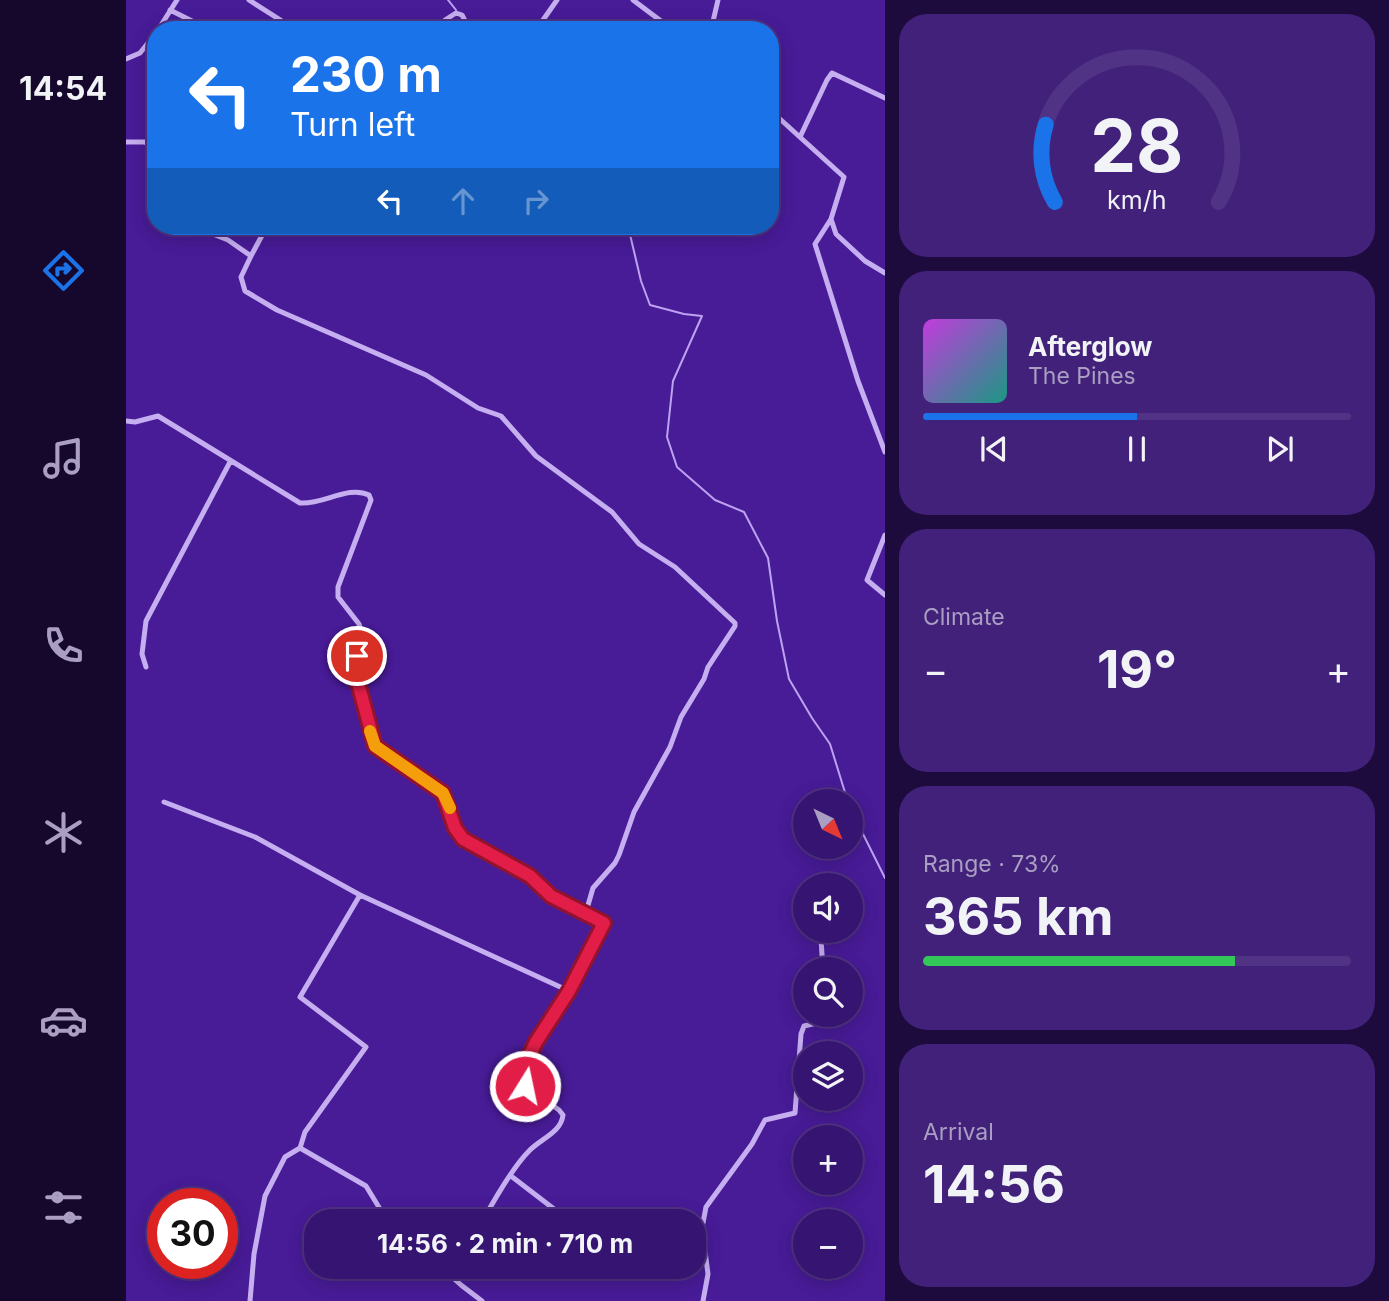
<!DOCTYPE html>
<html lang="en">
<head>
<meta charset="utf-8">
<style>
  body { margin:0; font-family:Inter,sans-serif; background:#412179; color:#f1f3f6; height:100vh; display:flex; flex-direction:column; font-size:26px; white-space:nowrap }
  * { box-sizing:border-box; margin:0 }
  p { font-size:23px; color:#aa9ec3 }
  .icon { flex:none; width:38px; height:38px; fill:none; stroke:currentColor; stroke-width:2; stroke-linecap:round; stroke-linejoin:round }
  .map { position:relative; flex:1; overflow:hidden }
  .panel { display:flex; flex-direction:column; gap:14px; padding:14px; background:#1e0b3e; width:504px }
  .panel>* { flex:none }
  .banner { position:absolute; left:21px; top:21px; width:632px; height:214px; border-radius:28px; box-shadow:0 4px 18px #0003,0 0 0 2px #503384; background:#1a73e8; color:#fff; overflow:hidden }
  .needle { width:46px; rotate:137deg }
  .tools { position:absolute; left:667px; top:789px; display:grid; gap:14px }
  .tools a { display:grid; place-items:center; width:70px; height:70px; border-radius:50%; background:#361471; box-shadow:0 4px 18px #0003,0 0 0 2px #503384; font-size:35px }
  .speed { position:absolute; left:21px; top:1188px; display:flex; gap:14px; font-size:35px; font-weight:700; text-align:center }
  .speed>* { display:grid; place-content:center; width:91px; height:91px; border-radius:50%; background:#361471; box-shadow:0 4px 18px #0003,0 0 0 2px #503384; line-height:1 }
  .speed .limit { border:10px solid #d22; background:#fff; color:#111 }
  .pin { position:absolute; display:grid; place-items:center; width:60px; height:60px; color:#fff; margin:-30px; border:4px solid #fff; border-radius:50%; box-shadow:0 2px 7px #0007 }
  .me { position:absolute; width:77px; margin:-38px; rotate:10deg; stroke-linejoin:round; filter:drop-shadow(0 0 5px #0008) }
  .turn { display:flex; align-items:center; gap:24px; height:147px; padding:0 28px; font-size:32px }
  .turn .icon { width:91px; height:91px; stroke-width:2.5 }
  .turn b { display:block; font-size:49px; line-height:60px }
  .lanes { display:flex; align-items:center; height:66px; padding:0 28px; background:#0003; justify-content:center; gap:35px; direction:ltr }
  .lanes .off { opacity:.35 }
  .big { font-size:52px; font-weight:700; line-height:1.1 }
  .panel .widget { flex:1; display:flex; flex-direction:column; justify-content:center; gap:10px; min-width:0; padding:0 24px; border-radius:28px; background:#412179 }
  .panel .dial { align-items:center; gap:0 }
  .dial svg { height:182px; overflow:visible; fill:none; stroke:#503384; stroke-width:7; stroke-linecap:round; text-anchor:middle }
  .dial text { fill:#f1f3f6; stroke:none }
  .song { display:flex; align-items:center; gap:21px }
  .cover { width:84px; height:84px; border-radius:10px; background:linear-gradient(135deg,hsl(290 70% 55%),hsl(170 70% 35%)) }
  .played { height:7px; border-radius:4px; background:linear-gradient(90deg,#1a73e8 50%,#503384 50%) }
  .keys { display:flex; justify-content:space-around; direction:ltr }
  .heat { display:flex; justify-content:space-between; align-items:center; font-size:38px; direction:ltr }
  .charge { height:10px; border-radius:5px; background:linear-gradient(90deg,#34c759 73%,#503384 0) }
  .trip { position:absolute; left:178px; top:1209px; width:402px; height:70px; border-radius:28px; background:#361471; box-shadow:0 4px 18px #0003,0 0 0 2px #503384; font-weight:700; line-height:70px; text-align:center }
  main { display:flex; flex:1; min-height:0 }
  .tab-bar { display:flex; flex-direction:column; width:126px; justify-content:space-around; align-items:center; background:#16082d; color:#aa9ec3 }
  .tab-bar .icon { width:49px; height:49px }
  .tab-bar .current { color:#1a73e8 }
  .tab-bar b { font-size:32px; color:#f1f3f6 }
  .map>svg:first-child { display:block }
</style>
</head>
<body>
<main>
<nav class="tab-bar">
<b>14:54</b>
<svg class="icon current" aria-label="directions" viewBox="0 0 24 24"><path d="M12 3l9 9-9 9-9-9zM9 14v-3h6M13 9l2 2-2 2"/></svg>
<svg class="icon" aria-label="music" viewBox="0 0 24 24"><path d="M9 18V5l10-2v13"/><circle cx="6" cy="18" r="3"/><circle cx="16" cy="16" r="3"/></svg>
<svg class="icon" aria-label="phone" viewBox="0 0 24 24"><path d="M5 4h4l2 5-3 2q2 4 5 5l2-3 5 2v4C11 20 4 13 5 4z"/></svg>
<svg class="icon" aria-label="climate" viewBox="0 0 24 24"><path d="M12 3v18M4 7l16 10M4 17L20 7"/></svg>
<svg class="icon" aria-label="car" viewBox="0 0 24 24"><path d="M5 17H2v-5l4-1 3-4h7l3 4 3 1v5h-3M9 17h6M6 11h13"/><circle cx="7" cy="17" r="2"/><circle cx="17" cy="17" r="2"/></svg>
<svg class="icon" aria-label="filters" viewBox="0 0 24 24"><path d="M4 7h16M4 17h16"/><circle cx="9" cy="7" r="2"/><circle cx="15" cy="17" r="2"/></svg>
</nav>
<div class="map">
<svg width="759" height="1301" viewBox="0 0 759 1301">
  <rect width="100%" height="100%" fill="#481b97"/>
  <g fill="none" stroke-linecap="round" stroke-linejoin="round">
    <!-- stream -->
    <path stroke="#bda2f2" stroke-width="2" d="M322,0L330,10
      M502,226L515,281L524,305L558,314L576,316L547,381L541,437L551,467L589,500L618,512L642,558L651,621L663,679L686,718L704,744L722,802
      M724,808L759,878"/>
    <!-- street -->
    <path stroke="#c6aff0" stroke-width="5" d="M123,0L170,30
      M507,0L547,30
      M44,10L84,30
      M32,30L51,0
      M313,30L319,20L330,13L336,15L344,30
      M410,30L431,0
      M585,30L592,0
      M0,59L14,53L30,33
      M644,110L718,177L705,219L689,244L732,381L759,452
      M674,137L701,80L706,73L759,98
      M0,142H19L30,152
      M705,219L710,234L739,261L759,273
      M67,226L102,240L125,256L115,277L119,291L151,310L300,375L352,408L375,416L410,456L486,512L513,544L549,567L609,623V626L582,667L578,679L555,717L544,747L508,812L493,855L489,863L467,888L460,912
      M125,256L141,226
      M0,421L9,422L32,416L174,503C197,505 222,485 243,495L245,500L212,587V597L233,624L236,634L228,668L249,746L317,793L329,828L337,839L404,876L425,896L475,920L478,925L443,991L234,895L129,837L38,802
      M759,535L741,580L759,595
      M20,667L16,654L20,621L104,462
      M234,895L174,997L240,1047L179,1132L174,1148L240,1186L254,1209L267,1222
      M695,939L697,970
      M385,1176L445,1222
      M356,1222C367,1202 388,1166 403,1151C414,1139 435,1133 437,1115L433,1110L399,1086L396,1077L410,1042L443,991
      M315,1267L335,1285L356,1301
      M327,1278L332,1267
      M124,1301L128,1254L139,1196L159,1157L174,1148
      M577,1301L582,1274L576,1228L580,1207L626,1144L639,1120L669,1113L675,1034L678,1026L695,1022L699,1015"/>
  </g>
  <g fill="none" stroke-linecap="round" stroke-linejoin="round">
    <defs>
      <path id="route" d="M231,656L228,668L249,746L317,793L329,828L337,839L404,876L425,896L478,923L443,991L410,1042L399,1065L396,1077L399,1086"/>
    </defs>
    <!-- route casing -->
    <use href="#route" stroke="#92132f" stroke-width="18"/>
    <!-- route -->
    <use href="#route" stroke="#e11d48" stroke-width="12"/>
    <!-- slow -->
    <path stroke="#f59e0b" stroke-width="12" d="M244,731L249,746L317,793L324,808"/>
  </g>
</svg>
<div class="tools">
<a><svg class="needle" viewBox="-14 -14 28 28"><path d="M0-13l5 13h-10z" fill="#e53935"/><path d="M0 13l5-13h-10z" fill="#aa9ec3"/></svg></a>
<a><svg class="icon" aria-label="sound" viewBox="0 0 24 24"><path d="M4 9h4l5-4v14l-5-4H4zM17 9q2 3 0 6"/></svg></a>
<a><svg class="icon" aria-label="search" viewBox="0 0 24 24"><circle cx="10" cy="10" r="6"/><path d="M15 15l6 6"/></svg></a>
<a><svg class="icon" aria-label="layers" viewBox="0 0 24 24"><path d="M12 4l9 5-9 5-9-5zM3 14l9 5 9-5"/></svg></a>
<a>+</a>
<a>−</a>
</div>
<div class="speed"><div class="limit">30</div></div>
<div class="pin" style="left:231px;top:656px;background:#d93025"><svg class="icon" aria-label="arrive" viewBox="0 0 24 24"><path d="M6 21V4h12l-3 4 3 4H6"/></svg></div>
<svg class="me" style="left:399px;top:1086px" viewBox="-20 -20 40 40"><circle r="17" fill="#e11d48" stroke="#fff" stroke-width="3"/><path d="M0-11L8 9 0 5-8 9z" fill="#fff"/></svg>
<div class="trip">14:56 · 2 min · 710 m</div>
<div class="banner">
<div class="turn"><svg class="icon" aria-label="left" viewBox="0 0 24 24"><path d="M17 20v-9H6M10 6l-5 5 5 5"/></svg><div><b>230 m</b>Turn left</div></div>
<div class="lanes"><svg class="icon" aria-label="left" viewBox="0 0 24 24"><path d="M17 20v-9H6M10 6l-5 5 5 5"/></svg><svg class="icon off" aria-label="ahead" viewBox="0 0 24 24"><path d="M12 20V5M6 11l6-6 6 6"/></svg><svg class="icon off" aria-label="right" viewBox="0 0 24 24"><path d="M7 20v-9h11M14 6l5 5-5 5"/></svg></div>
</div>
</div>
<section class="panel">
<div class="widget dial"><svg viewBox="0 0 100 80">
<path d="M14 69A42 42 0 1 1 86 69"/>
<path d="M14 69A42 42 0 0 1 10 35" stroke="#1a73e8"/>
<text x="50" y="56" font-size="32" font-weight="700">28</text>
<text x="50" y="72" font-size="11">km/h</text>
</svg></div>
<div class="widget">
<div class="song"><i class="cover"></i><div><b>Afterglow</b><p>The Pines</p></div></div>
<div class="played"></div>
<div class="keys"><svg class="icon" aria-label="previous" viewBox="0 0 24 24"><path d="M18 5L8 12l10 7zM5 5v14"/></svg><svg class="icon" aria-label="pause" viewBox="0 0 24 24"><path d="M8 5v14M16 5v14"/></svg><svg class="icon" aria-label="next" viewBox="0 0 24 24"><path d="M6 5l10 7-10 7zM19 5v14"/></svg></div>
</div>
<div class="widget"><p>Climate</p>
<div class="heat"><a>−</a><b class="big">19°</b><a>+</a></div>
</div>
<div class="widget"><p>Range · 73%</p><b class="big">365 km</b><div class="charge"></div></div>
<div class="widget"><p>Arrival</p><b class="big">14:56</b></div>
</section>
</main>
</body>
</html>
